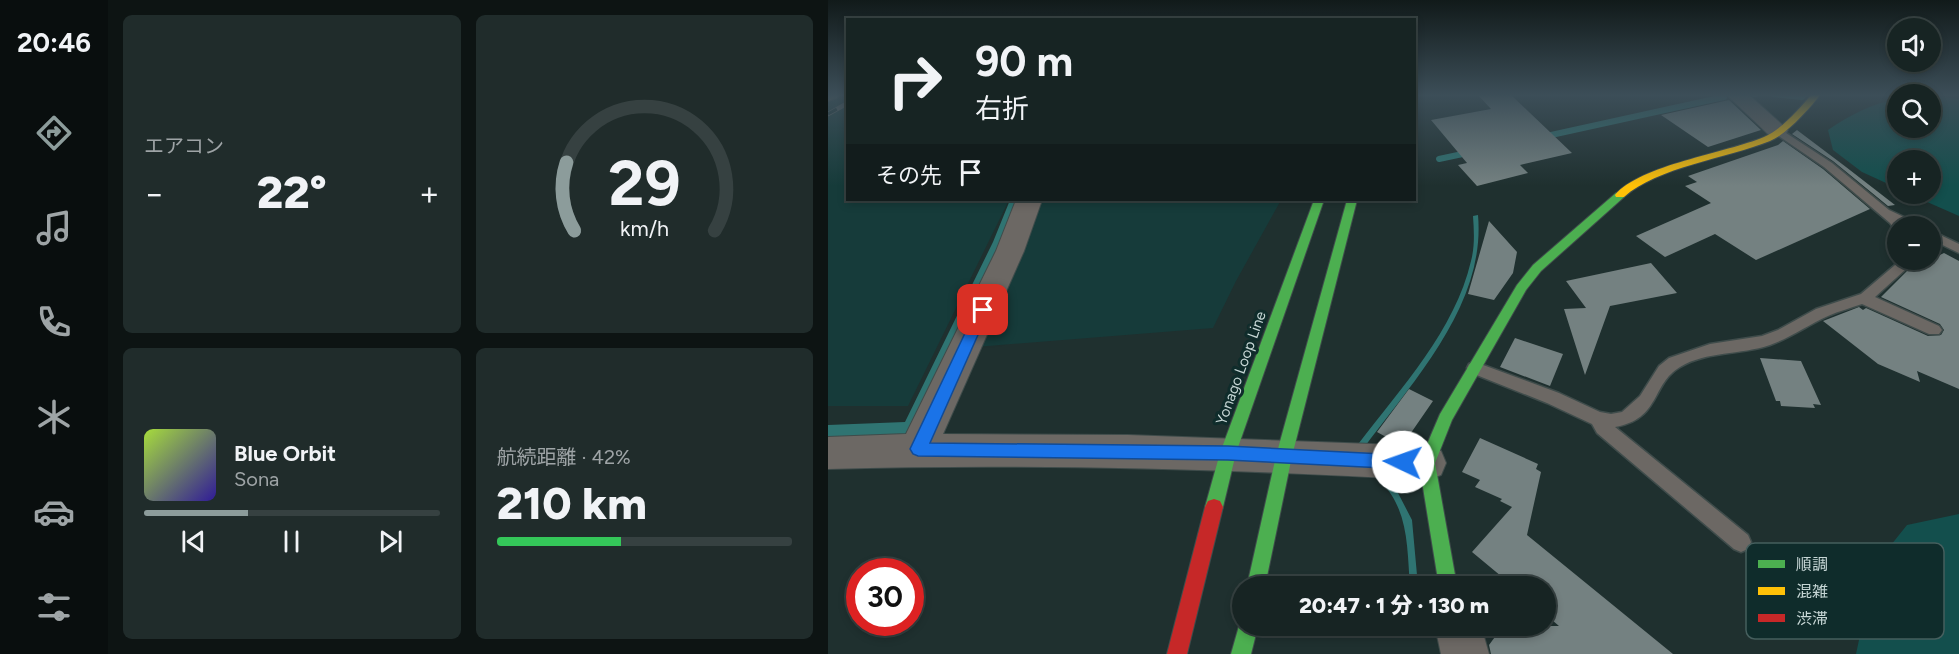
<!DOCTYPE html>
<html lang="ja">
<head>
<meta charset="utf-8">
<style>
  body { margin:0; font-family:Figtree,"Noto Sans JP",sans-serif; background:#202c2b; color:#f1f3f6; height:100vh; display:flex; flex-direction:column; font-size:22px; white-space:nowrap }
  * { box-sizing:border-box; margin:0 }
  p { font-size:20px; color:#9ea4a6 }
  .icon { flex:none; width:33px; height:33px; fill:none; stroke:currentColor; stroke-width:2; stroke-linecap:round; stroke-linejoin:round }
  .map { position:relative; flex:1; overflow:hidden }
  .sheet { display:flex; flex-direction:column; gap:15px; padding:15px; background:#0d1413; width:720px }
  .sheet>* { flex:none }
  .top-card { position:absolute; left:18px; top:18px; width:570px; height:183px; border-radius:0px; box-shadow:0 3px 9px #0003,0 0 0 2px #364141; background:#172423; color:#f1f3f6; overflow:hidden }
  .buttons { position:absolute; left:1059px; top:18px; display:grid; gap:12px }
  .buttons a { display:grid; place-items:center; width:54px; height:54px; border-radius:50%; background:#172423; box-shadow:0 3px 9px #0003,0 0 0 2px #364141; font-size:30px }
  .speed { position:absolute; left:18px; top:558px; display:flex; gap:12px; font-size:30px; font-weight:700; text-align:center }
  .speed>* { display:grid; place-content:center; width:78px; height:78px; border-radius:50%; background:#172423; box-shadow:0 3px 9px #0003,0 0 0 2px #364141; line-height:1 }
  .speed .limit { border:9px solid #d22; background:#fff; color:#111 }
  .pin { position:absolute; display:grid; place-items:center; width:51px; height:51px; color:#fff; margin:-26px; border-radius:12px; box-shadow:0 3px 9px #0006 }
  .me { position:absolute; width:66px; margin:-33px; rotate:273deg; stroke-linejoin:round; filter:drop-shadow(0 0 4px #0008) }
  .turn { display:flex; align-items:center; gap:21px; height:126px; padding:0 30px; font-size:27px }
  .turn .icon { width:78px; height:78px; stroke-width:2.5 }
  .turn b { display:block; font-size:42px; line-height:51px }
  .then { display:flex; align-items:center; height:57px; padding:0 30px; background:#0003; gap:12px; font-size:22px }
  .big { font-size:45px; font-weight:800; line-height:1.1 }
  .sheet .card { flex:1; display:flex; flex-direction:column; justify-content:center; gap:9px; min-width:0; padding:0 21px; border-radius:9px; background:#202c2b }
  .sheet .dial { align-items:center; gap:0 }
  .dial svg { height:156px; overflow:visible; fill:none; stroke:#364141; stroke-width:7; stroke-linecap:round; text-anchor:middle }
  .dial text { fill:#f1f3f6; stroke:none }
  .song { display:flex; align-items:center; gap:18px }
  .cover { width:72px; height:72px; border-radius:9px; background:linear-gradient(135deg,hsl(80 70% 55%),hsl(250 70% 35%)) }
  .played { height:6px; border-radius:3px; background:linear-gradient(90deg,#8c9c9b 35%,#364141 35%) }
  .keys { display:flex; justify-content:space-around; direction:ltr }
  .heat { display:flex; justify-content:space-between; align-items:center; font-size:33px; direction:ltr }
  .charge { height:9px; border-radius:4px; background:linear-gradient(90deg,#34c759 42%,#364141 0) }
  .sheet .tiles { flex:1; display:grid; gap:15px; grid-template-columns:repeat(2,1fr) }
  .trip { position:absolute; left:404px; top:576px; width:324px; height:60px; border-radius:30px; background:#172423; box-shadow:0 3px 9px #0003,0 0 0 2px #364141; font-weight:800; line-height:60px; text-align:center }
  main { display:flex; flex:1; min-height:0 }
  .dock { display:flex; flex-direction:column; width:108px; justify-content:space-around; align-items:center; background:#090e0e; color:#9ea4a6 }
  .dock .icon { width:42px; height:42px }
  .dock .selected { color:#8c9c9b }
  .dock b { font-size:27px; color:#f1f3f6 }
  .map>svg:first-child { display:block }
</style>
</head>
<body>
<main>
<nav class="dock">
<b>20:46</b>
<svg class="icon selected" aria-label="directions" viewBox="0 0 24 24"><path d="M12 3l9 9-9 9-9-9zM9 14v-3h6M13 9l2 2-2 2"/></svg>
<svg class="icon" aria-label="music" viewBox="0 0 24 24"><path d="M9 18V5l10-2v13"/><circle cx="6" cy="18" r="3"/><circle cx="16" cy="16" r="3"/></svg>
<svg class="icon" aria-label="phone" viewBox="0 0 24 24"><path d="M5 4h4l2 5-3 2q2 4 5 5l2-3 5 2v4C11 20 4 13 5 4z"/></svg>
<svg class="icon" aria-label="climate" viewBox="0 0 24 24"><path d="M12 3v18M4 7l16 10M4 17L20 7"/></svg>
<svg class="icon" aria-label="car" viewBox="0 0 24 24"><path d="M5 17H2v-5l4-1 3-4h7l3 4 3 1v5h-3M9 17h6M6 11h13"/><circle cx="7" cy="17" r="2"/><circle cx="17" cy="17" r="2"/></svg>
<svg class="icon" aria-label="filters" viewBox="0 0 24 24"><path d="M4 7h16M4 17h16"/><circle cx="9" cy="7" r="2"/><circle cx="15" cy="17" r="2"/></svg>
</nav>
<section class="sheet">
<div class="tiles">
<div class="card"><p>エアコン</p>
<div class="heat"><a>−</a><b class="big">22°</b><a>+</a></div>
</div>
<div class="card dial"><svg viewBox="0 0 100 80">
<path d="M14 69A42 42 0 1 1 86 69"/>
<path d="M14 69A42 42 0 0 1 10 34" stroke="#8c9c9b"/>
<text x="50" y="56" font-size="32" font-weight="700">29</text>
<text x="50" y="72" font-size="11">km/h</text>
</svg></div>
<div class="card">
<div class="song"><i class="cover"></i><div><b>Blue Orbit</b><p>Sona</p></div></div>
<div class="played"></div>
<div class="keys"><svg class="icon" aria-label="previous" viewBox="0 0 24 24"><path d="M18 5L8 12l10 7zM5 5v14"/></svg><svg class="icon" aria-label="pause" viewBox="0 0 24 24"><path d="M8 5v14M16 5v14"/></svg><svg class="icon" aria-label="next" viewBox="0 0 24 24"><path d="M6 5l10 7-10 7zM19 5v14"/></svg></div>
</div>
<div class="card"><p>航続距離 · 42%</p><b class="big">210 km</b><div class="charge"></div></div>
</div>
</section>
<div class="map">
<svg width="1131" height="654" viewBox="0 0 1131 654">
  <rect width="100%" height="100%" fill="#1f302f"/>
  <!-- built -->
  <path fill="#163b3a" d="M11,94H19L20,200H181L80,406H0V100Z
    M208,200H453L408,281L385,328L147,347Z"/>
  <!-- green -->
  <path fill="#134f4d" d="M1103,95L1131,99V216L1081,194H1102V160H1070L1069,188L1034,172L1005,150L1000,130C1022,115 1043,104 1069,99L1070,128H1102Z
    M1131,514V654H1028L1047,565L1079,525Z"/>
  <!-- water -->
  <path fill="#2f7472" d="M182,200H193L191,207L85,440L0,443V425L77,422L165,242Z
    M650,215C658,305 585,381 535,449L509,443H531C573,388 627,330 643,261C647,246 646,231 645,216Z
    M559,477L570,493L584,520L590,586H582C579,548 581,508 551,480Z"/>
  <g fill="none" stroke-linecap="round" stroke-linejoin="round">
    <!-- stream -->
    <path stroke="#2f7472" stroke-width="6" d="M922,94H928
      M946,94L974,97L977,94
      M714,137L896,97
      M611,159L644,152"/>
  </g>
  <!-- building -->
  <path fill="#748181" d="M649,94H682L744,153L692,165L700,173L649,186L630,165L639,163L603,120L663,109Z
    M901,100L933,130L880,147L833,115Z
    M969,130L1018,167L1067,205L1060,206L1005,161L964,134Z
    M955,141L995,169L1042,209L928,260L887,234L837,257L808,236L883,203L857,186L869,182L860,176L950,145Z
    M661,221L689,252L685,273L666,300L640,294Z
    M1116,253L1131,261V389L1089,371L1092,382L1050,364L995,321L1031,307L1035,310L1038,308L1100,336L1113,335L1116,330L1112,324L1053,297L1080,270Z
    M823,263L849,293L782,306L757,375L736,309L758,308L738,281Z
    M687,338L735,354L722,386L672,367Z
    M932,358L973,361L993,405L985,404L987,408L953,406L952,401H948Z
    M581,389L605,401L576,443H569L549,432Z
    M652,438L710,464L708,469L713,472L699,535L845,654H663L661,645L675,626H731L717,614V586H685L644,552L684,507L672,501L674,499L647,487L652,480L634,472Z"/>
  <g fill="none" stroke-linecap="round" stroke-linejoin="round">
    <defs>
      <path id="lane" d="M949,127L1004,163L1061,210L1095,226H1080L1075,224L1076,226H1070V230L1066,229L1062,223L996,167L945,132L944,130Z
        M1102,230L1131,244V253L1102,239Z
        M1073,260H1088L1047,297L1111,326L1114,330L1111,334H1101L1034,304C1023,308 1011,311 1000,316C980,325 962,338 942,345C913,355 878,351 852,367C823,384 833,419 787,427L920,535L923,542L920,549L913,552L906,549L769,433L764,424L719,403L641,372L639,368L641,364L647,362L731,393L772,412L783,414L794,412L812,396L831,366L841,358L882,344L934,336L950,330L988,309L1033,294Z"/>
      <path id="street" d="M0,94H12L9,98L0,101Z
        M898,94H920L960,130L957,135L949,137L941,135Z
        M188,200H214L196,251L115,434L300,435L599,446L613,451L618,463L613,475L599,480C399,469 200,463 0,469V437L78,434L168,251Z
        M607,626H653L661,654H613Z"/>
      <path id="fast" d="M792,192L796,193V197L713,271L698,290L624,420L607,463L629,586H611L591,463L612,414L689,285L705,265L788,193Z
        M486,200H496L408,453L395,507L392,513L386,515L380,513L377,507L392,453Z
        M519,200H529L464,456L437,586H419L448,456Z
        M413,619L414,626H430L423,654H403Z"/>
      <path id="slow" d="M984,94H993C981,109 959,134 942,141C900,158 829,167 796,197H788L787,195C812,165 898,153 936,137C954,129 971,109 984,94Z"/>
      <path id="jam" d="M386,499L392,501L395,507L359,654H339L377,507L380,501Z"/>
    </defs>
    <!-- lane casing -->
    <use href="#lane" stroke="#3f4c4b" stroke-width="3"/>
    <!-- street casing -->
    <use href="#street" stroke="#3f4c4b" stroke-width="2"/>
    <!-- fast casing -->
    <use href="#fast" stroke="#3f4c4b" stroke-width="2"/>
    <!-- slow casing -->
    <use href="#slow" stroke="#3f4c4b" stroke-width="2"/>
    <!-- jam casing -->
    <use href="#jam" stroke="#3f4c4b" stroke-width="2"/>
    <!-- lane -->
    <use href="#lane" fill="#6c6864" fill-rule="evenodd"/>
    <!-- street -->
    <use href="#street" fill="#6c6864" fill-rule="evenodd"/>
    <!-- fast -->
    <use href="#fast" fill="#4caf50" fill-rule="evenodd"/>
    <!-- slow -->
    <use href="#slow" fill="#ffc107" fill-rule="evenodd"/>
    <!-- jam -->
    <use href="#jam" fill="#c62828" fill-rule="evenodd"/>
    <defs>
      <path id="rail" d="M0,114L20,103"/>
    </defs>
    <!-- rail casing -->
    <use href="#rail" stroke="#686a68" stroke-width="4.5"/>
    <!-- rail -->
    <use href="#rail" stroke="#0f2c2b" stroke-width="3" stroke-dasharray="10" stroke-linecap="butt"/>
  </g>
  <!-- sky -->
  <linearGradient id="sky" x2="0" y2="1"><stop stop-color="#111a1a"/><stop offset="0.51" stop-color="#3c4e58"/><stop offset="1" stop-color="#3c4e58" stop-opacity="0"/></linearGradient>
  <rect width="1131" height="186" fill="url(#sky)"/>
  <!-- route -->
  <path fill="#1a73e8" stroke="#114b97" stroke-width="1.5" d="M155,306L161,310L102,443L400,446L575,455L581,457L583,462L581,467L575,469L400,460L90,456L85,454L82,449L148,310Z"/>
  <g text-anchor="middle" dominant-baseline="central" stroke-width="6" stroke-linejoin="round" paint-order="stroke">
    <!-- street labels -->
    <g font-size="15" fill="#c6d6d5" stroke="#0f2c2b">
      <text transform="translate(413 368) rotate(-70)">Yonago Loop Line</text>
    </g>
  </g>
  <!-- legend -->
  <rect x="918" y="543" width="198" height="96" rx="9" fill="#0f2c2b" stroke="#465f5e" stroke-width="1.5"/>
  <rect x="930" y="560" width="27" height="8" fill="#4caf50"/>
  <rect x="930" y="587" width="27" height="8" fill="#ffc107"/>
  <rect x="930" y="614" width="27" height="8" fill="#c62828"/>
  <g font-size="16" fill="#c6d6d5">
    <text x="968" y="570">順調</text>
    <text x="968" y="597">混雑</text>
    <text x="968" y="624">渋滞</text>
  </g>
</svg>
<div class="buttons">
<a><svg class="icon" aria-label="sound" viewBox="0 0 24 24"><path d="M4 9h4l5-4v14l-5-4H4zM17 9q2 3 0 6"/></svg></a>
<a><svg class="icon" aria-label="search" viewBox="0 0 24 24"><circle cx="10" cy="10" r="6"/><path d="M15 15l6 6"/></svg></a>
<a>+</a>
<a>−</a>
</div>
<div class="speed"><div class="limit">30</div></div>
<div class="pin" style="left:155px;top:310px;background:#d93025"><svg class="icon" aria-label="arrive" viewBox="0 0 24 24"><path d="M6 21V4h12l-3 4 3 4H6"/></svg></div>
<svg class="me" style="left:575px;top:462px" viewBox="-20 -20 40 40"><circle r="19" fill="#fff"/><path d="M0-13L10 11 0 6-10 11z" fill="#1a73e8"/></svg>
<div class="trip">20:47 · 1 分 · 130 m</div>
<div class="top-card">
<div class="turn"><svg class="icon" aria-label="right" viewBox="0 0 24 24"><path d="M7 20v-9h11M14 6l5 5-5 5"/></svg><div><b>90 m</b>右折</div></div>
<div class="then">その先<svg class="icon" aria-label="arrive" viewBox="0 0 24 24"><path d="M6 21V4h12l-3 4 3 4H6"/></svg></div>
</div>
</div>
</main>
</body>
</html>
